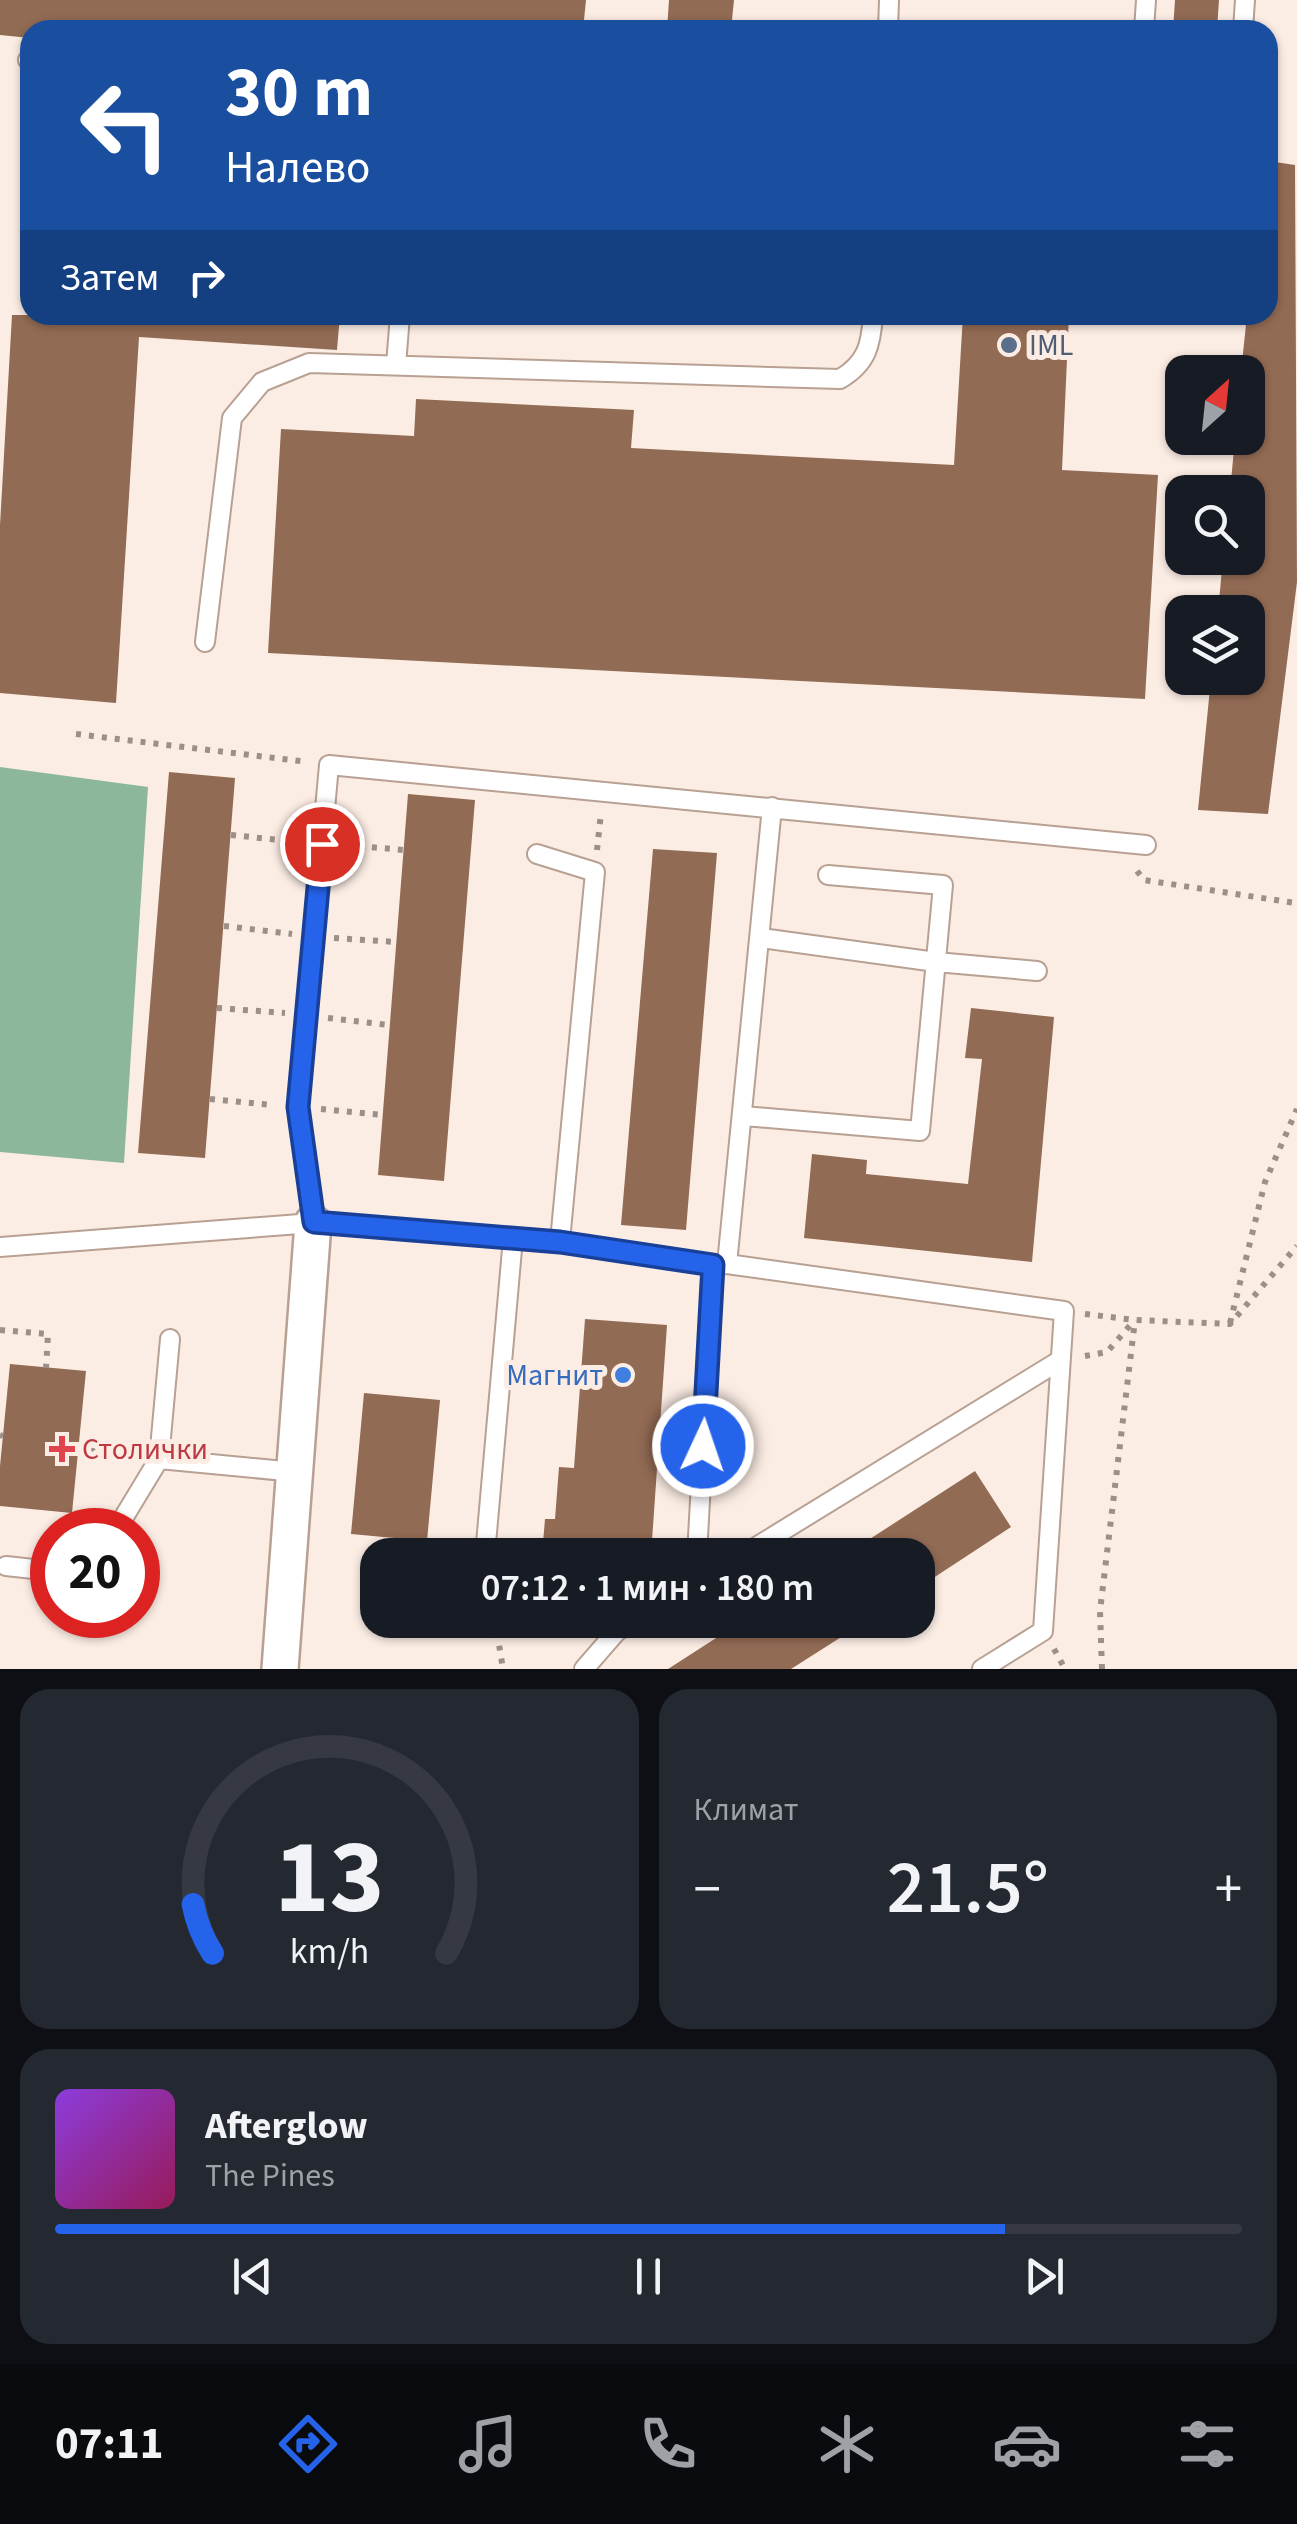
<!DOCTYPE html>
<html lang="ru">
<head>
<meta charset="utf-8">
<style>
  body { margin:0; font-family:"Source Sans 3",sans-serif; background:#242831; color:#f1f3f6; height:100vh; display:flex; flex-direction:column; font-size:38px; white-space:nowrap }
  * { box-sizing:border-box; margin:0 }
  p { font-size:32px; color:#9ea1a6 }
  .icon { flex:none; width:55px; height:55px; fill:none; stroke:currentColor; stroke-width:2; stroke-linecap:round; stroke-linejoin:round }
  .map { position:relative; height:1669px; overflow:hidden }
  .side { display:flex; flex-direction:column; gap:20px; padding:20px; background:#0d0f14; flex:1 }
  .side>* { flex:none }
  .guide { position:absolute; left:20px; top:20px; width:1258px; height:305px; border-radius:30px; box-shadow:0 2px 8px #0004; background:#1a4fa0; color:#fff; overflow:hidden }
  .needle { width:65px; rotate:27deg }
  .tools { position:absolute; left:1165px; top:355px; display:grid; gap:20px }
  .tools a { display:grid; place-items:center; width:100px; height:100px; border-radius:20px; background:#171b24; box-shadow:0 2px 8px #0004; font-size:50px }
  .speed { position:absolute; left:30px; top:1508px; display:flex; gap:20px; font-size:50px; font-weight:700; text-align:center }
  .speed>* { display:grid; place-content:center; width:130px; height:130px; border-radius:50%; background:#171b24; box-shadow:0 2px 8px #0004; line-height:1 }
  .speed .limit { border:15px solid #d22; background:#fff; color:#111 }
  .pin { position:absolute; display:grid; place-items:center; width:85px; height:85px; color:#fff; margin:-42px; border:5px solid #fff; border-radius:50%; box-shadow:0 2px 10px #0007 }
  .me { position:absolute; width:110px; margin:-55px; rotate:3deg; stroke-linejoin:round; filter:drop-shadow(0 0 8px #0008) }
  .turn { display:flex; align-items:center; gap:35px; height:210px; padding:0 40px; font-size:45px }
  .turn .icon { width:130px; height:130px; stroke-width:2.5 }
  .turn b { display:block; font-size:70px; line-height:85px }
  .then { display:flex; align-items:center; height:95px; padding:0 40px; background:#0003; gap:20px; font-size:38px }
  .big { font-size:75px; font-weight:600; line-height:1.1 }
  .side .card { flex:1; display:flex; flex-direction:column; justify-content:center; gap:15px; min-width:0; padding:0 35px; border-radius:30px; background:#242831 }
  .side .dial { align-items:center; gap:0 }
  .dial svg { height:260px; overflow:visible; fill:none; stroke:#363941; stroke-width:7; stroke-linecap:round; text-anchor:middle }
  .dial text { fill:#f1f3f6; stroke:none }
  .song { display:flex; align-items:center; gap:30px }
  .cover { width:120px; height:120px; border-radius:15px; background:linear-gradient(135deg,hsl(270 70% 55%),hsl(330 70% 35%)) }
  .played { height:10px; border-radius:5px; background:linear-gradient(90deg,#2563eb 80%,#363941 80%) }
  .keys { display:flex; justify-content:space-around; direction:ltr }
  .heat { display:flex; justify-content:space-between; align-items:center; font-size:55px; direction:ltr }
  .side .tiles { flex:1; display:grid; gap:20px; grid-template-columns:1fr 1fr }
  .card:last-child { grid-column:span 2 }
  .trip { position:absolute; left:360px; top:1538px; width:575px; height:100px; border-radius:30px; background:#171b24; box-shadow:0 2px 8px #0004; font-weight:600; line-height:100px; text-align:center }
  .dock { display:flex; height:160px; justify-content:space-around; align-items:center; background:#090b0e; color:#9ea1a6 }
  .dock .icon { width:70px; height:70px }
  .dock .current { color:#2563eb }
  .dock b { font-size:45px; color:#f1f3f6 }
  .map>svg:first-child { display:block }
</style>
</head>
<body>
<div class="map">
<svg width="1297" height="1669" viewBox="0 0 1297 1669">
  <rect width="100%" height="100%" fill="#fcede4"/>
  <!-- forest -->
  <path fill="#8db79a" d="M0,767L148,787L124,1163L0,1152Z"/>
  <!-- building -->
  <path fill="#926b54" d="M0,0H586L583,30H30V38L0,35Z
    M669,0H734L731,30H667Z
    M1175,0H1219L1217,30H1173Z
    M1268,161L1295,165L1297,582L1268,814L1198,810L1211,678H1248V612H1218L1223,558H1248V492H1230L1235,438H1248V372H1241L1247,315H1268Z
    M12,315H340L337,350L139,337L116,703L0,693V525Z
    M963,315H1069L1062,470L1158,475L1145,699L268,653L281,429L414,436L416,399L634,410L631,448L954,465Z
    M169,772L235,778L205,1158L138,1153Z
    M408,794L475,800L444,1181L378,1175Z
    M653,849L717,853L686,1230L621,1225Z
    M971,1008L1054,1017L1032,1262L804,1238L812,1154L867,1160L866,1174L968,1184L982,1059L965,1058Z
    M585,1319L667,1325L651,1555H542L545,1519H555L559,1467L574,1468Z
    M10,1364L86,1371L72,1513L0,1506V1466Z
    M364,1393L440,1400L427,1541L351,1534Z
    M975,1471L1011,1527L918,1588V1555H845Z
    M744,1620H868L791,1669H668Z"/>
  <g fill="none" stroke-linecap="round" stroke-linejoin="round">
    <defs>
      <path id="service" d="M888,30L889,0
        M1144,30L1146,0
        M1243,30L1245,0
        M28,60H30
        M396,365L400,315
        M205,642L232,418L262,382L309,363L840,379C867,363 871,345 873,315
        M537,854L595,872L560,1241
        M761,938L936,962L1037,971
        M744,1116L920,1131L943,885L828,875
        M313,1223L298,1107L329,765L1146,845
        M0,1247L313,1223L560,1241L713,1265L727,1264L1064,1311L1043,1631L982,1669
        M727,1264L772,807
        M170,1339L159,1459L295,1472
        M116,1530L159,1459
        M485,1555L513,1238
        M697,1555L713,1265
        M743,1555L1059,1361
        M6,1566L52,1571
        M584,1669L617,1631L635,1620"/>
      <path id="minor" d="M280,1669L313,1223"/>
    </defs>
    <!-- service casing -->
    <use href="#service" stroke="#b8a092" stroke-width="22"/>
    <!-- minor casing -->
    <use href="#minor" stroke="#b8a092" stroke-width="40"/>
    <!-- path -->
    <path stroke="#9b8f88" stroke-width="6" stroke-dasharray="5 8" stroke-linecap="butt" d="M76,734L308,762
      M231,835L299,842
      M346,845L404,850
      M597,850L601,813
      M1137,871L1144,880L1295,903
      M224,926L292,934
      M334,938L396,942
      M217,1008L285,1013
      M328,1018L389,1025
      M210,1099L273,1105
      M321,1109L382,1115
      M1085,1314L1135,1320L1230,1324L1297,1246
      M1230,1323L1265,1182L1297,1109
      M0,1330L48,1334L46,1368
      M1085,1356L1107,1352L1133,1322
      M0,1435L3,1436
      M78,1449L131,1456
      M495,1620L503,1669
      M1054,1649L1065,1669
      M1102,1669L1100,1611L1135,1320"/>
    <!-- service -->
    <use href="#service" stroke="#fff" stroke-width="18"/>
    <!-- minor -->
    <use href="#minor" stroke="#fff" stroke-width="35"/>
  </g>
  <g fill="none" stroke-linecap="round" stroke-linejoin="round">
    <defs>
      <path id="route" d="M322,844L298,1107L314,1222L560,1242L713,1265L703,1446"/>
    </defs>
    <!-- route casing -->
    <use href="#route" stroke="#184099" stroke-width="25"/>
    <!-- route -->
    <use href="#route" stroke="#2563eb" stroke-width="18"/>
  </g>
  <!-- markers -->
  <circle fill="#5c6f8a" stroke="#fcede4" stroke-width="4" cx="1009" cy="345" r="10"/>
  <circle fill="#3f7fe0" stroke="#fcede4" stroke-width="4" cx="623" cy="1375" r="10"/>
  <path fill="#e0444e" stroke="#fcede4" stroke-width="4" d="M57 1434h10v10h10v10h-10v10h-10v-10h-10v-10h10z"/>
  <g text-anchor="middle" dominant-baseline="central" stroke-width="10" stroke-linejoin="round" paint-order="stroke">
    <!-- service labels -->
    <g font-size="30" fill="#4e5e75" stroke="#fcede4" text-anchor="start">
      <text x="1029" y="345">IML</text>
    </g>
    <!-- shop labels -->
    <g font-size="30" fill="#366cbe" stroke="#fcede4" text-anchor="end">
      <text x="603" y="1375">Магнит</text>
    </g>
    <!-- health labels -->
    <g font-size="30" fill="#be3a42" stroke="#fcede4" text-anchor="start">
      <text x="82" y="1449">Столички</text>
    </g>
  </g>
</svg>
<div class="tools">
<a><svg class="needle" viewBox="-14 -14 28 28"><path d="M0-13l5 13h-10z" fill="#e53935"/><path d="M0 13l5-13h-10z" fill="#9ea1a6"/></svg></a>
<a><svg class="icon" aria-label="search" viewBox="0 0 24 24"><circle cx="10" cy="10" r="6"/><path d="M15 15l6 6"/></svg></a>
<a><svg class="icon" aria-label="layers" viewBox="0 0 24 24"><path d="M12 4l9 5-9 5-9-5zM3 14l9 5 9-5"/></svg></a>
</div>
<div class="speed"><div class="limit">20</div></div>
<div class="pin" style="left:322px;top:844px;background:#d93025"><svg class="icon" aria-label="arrive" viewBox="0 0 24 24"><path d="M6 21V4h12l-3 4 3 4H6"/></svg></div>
<svg class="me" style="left:703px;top:1446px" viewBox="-20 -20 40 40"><circle r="17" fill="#2563eb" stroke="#fff" stroke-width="3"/><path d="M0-11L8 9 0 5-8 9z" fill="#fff"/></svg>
<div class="trip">07:12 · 1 мин · 180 m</div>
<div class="guide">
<div class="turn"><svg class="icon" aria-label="left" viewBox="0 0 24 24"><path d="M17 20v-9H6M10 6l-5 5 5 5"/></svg><div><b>30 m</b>Налево</div></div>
<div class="then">Затем<svg class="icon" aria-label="right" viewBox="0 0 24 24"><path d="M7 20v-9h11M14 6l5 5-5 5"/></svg></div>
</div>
</div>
<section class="side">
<div class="tiles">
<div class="card dial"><svg viewBox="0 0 100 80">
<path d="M14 69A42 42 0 1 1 86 69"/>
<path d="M14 69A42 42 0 0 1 8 54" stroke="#2563eb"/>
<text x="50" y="56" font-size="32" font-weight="700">13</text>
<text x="50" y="72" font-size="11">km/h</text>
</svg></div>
<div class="card"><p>Климат</p>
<div class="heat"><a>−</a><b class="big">21.5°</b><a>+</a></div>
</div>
<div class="card">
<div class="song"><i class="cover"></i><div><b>Afterglow</b><p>The Pines</p></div></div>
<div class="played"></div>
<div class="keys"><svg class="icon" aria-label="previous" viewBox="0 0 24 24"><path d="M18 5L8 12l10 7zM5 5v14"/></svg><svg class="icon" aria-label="pause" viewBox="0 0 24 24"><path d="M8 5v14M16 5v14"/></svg><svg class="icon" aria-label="next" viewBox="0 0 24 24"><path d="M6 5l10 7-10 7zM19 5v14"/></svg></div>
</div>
</div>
</section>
<nav class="dock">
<b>07:11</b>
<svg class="icon current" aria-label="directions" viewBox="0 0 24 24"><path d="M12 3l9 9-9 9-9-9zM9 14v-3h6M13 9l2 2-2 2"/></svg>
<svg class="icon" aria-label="music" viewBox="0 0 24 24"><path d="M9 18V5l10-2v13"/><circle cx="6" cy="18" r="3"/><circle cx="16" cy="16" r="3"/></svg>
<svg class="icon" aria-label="phone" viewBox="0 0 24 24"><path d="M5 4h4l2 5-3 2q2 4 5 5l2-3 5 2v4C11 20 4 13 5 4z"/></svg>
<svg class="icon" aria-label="climate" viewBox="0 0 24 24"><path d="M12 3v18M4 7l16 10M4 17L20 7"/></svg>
<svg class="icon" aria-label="car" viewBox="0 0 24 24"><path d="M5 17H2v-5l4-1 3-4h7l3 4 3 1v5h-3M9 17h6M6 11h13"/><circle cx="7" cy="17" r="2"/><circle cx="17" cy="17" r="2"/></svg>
<svg class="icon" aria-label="filters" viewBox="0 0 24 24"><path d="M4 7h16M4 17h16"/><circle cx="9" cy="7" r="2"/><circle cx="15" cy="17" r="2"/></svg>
</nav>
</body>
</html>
